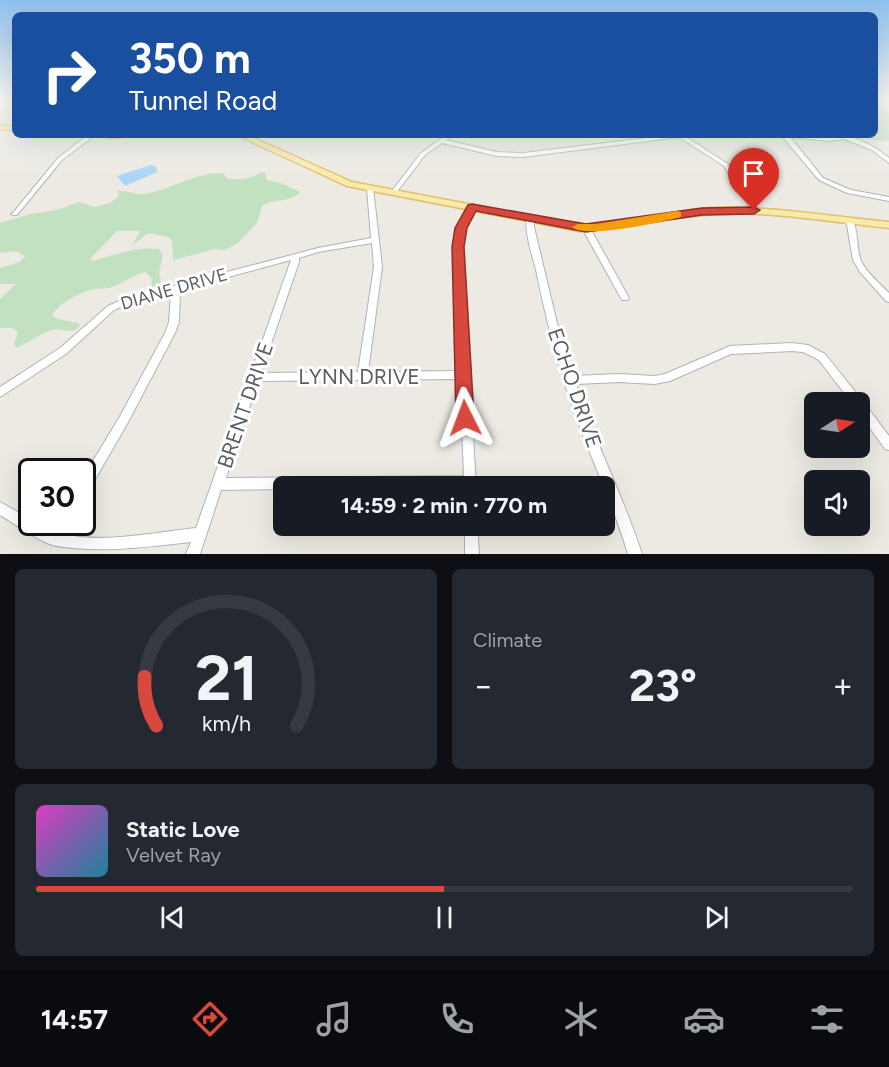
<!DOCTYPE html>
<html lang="en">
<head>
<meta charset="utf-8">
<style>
  body { margin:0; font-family:Figtree,sans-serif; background:#242831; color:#f1f3f6; height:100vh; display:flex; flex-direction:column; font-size:22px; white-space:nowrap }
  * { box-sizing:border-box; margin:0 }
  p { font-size:20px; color:#9ea1a6 }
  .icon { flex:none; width:33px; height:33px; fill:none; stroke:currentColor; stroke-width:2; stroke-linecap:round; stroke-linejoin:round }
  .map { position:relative; height:554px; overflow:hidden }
  .details { display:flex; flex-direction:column; gap:15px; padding:15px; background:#0d0f14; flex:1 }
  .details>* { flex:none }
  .guide { position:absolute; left:12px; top:12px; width:866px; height:126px; border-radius:9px; box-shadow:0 6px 24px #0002; background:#1a4fa0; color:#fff; overflow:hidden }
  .needle { width:39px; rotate:78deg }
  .buttons { position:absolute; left:804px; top:392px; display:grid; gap:12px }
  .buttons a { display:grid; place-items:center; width:66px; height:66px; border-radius:9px; background:#171b24; box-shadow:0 6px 24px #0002; font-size:30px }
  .speed { position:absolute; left:18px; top:458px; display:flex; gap:12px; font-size:30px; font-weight:700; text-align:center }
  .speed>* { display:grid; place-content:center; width:78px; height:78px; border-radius:50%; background:#171b24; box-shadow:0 6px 24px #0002; line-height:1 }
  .speed .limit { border:3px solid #111; border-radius:9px; background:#fff; color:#111 }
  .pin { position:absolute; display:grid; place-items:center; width:51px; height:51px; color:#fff; margin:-62px -26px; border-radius:50% 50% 50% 0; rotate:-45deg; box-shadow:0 0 6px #0007 }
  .pin .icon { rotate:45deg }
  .me { position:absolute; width:66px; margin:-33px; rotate:357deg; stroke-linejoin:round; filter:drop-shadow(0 0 4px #0008) }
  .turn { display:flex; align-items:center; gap:21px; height:126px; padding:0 18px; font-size:27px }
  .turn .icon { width:78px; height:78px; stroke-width:2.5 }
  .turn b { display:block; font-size:42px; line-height:51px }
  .big { font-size:45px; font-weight:700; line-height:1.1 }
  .details .card { flex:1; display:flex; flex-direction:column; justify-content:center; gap:9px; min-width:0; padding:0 21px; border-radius:9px; background:#242831 }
  .details .dial { align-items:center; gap:0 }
  .dial svg { height:156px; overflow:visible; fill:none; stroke:#363941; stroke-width:7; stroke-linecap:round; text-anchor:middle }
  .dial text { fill:#f1f3f6; stroke:none }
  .song { display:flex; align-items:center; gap:18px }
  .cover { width:72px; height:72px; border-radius:9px; background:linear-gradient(135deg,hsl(310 70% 55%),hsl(190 70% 35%)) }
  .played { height:6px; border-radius:3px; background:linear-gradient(90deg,#d8483d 50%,#363941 50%) }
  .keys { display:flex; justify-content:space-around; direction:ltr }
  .heat { display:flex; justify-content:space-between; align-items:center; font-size:33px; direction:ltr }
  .details .tiles { flex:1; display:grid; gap:15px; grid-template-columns:1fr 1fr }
  .card:last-child { grid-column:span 2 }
  .trip { position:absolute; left:273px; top:476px; width:342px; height:60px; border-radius:9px; background:#171b24; box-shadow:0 6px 24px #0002; font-weight:700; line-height:60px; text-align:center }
  .tab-bar { display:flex; height:96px; justify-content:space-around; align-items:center; background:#090b0e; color:#9ea1a6 }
  .tab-bar .icon { width:42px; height:42px }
  .tab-bar .active { color:#d8483d }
  .tab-bar b { font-size:27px; color:#f1f3f6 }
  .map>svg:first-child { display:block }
</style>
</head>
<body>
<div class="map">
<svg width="889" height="554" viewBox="0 0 889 554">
  <rect width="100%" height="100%" fill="#eceae3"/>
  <!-- green -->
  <path fill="#c2e1c1" d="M875,100H889L877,106L889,111V141L871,140L866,135H874Z
    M262,172L265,173L267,180L281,183L300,192C290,203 274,198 262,206L257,223L237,244L224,250L215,249L173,260L172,241L168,237L148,233L132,246L140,231H117L90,259L93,261C113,255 138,246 159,249L163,256L159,272L161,281L159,285L152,287L151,277L145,272C132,275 126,282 115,286C109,289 102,288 96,289C81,291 60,303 52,315L57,319L78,323L80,326C72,336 63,327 52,330C43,332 28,343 17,348L14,344L18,332L12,328H0V299L16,284H0V268L20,262L25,256L16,251L0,253V223L31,214L57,210L79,202L95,207L110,203L119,196L117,191C128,189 136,197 150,193C175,187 197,172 224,173L226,178C239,181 251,178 262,172Z"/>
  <!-- water -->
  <path fill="#a9d5f6" d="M150,165L156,166L157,172L125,186L117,176Z"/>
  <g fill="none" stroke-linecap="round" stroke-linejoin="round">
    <defs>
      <path id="minor" d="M88,135H95L62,160L17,215H13L11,214L13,213L58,158Z
        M446,135H453L446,140L497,152L523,153L672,135H689L686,137L728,164L757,210L756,211H752L724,166L679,137L523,157L497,156L442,143L425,155L396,193H392V191L421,153Z
        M781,135C800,135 820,139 838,136L837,135C856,135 875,147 889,158V163L872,150L844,139L830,141L790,137L823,178L851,190L889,197V201L847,193L819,180Z
        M370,186L373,188L382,267L368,372L459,371L454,247L457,228L470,206H474L475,207L465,228L462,247L476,486H284V489L221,490L200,554H186L191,542C146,547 96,554 52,545C33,538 17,525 0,515V502L32,520V522H35L50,530L56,522H70L63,534C102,544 156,532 196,528L291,260L180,290L179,322L175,333L127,424L86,495L82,497V479L119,418L165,333L169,322L171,292L127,304L114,310L66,354L0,397V387L60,348L108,306L121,300L318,248L371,238L367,188ZM372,243L374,267L358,372L261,373L299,262V258L318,252ZM460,379L464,476L226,478L258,381Z
        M527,216H530L534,218V227L557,323L573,376L619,374L655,376L665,374L730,346L792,343L808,345L825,354L861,399L889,436V450L885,449L860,414V402H851L819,360L803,352L792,351L731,354L670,381L655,384L619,382L576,384C595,442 623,496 642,554H628C614,507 593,463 576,417C559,369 546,320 536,270C532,255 524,231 527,216Z
        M846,219H852C859,232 856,248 861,261C867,273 880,284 889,293V302L886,301L860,272L853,260L847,225L845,221Z
        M583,226H586L590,228L629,298L628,300H622L582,228Z
        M465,525H477L479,554H465Z"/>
      <path id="major" d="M0,125L15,126V130L0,129Z
        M102,135H125C120,139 107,139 102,135Z
        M237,135H247L352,182L579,225C625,225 669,210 715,208C774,206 831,217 889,222V228C831,222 774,211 715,214C669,216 625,230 579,231L347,186Z"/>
    </defs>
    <!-- minor casing -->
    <use href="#minor" stroke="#b0b3b7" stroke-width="2"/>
    <!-- major casing -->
    <use href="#major" stroke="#e3bf65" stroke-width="3"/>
    <!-- minor -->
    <use href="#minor" fill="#fff" fill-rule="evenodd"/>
    <!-- major -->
    <use href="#major" fill="#f7eaad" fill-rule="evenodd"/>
  </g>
  <!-- sky -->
  <linearGradient id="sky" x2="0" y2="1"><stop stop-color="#8fc1ee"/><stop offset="0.56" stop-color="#f6f6f2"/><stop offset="1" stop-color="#f6f6f2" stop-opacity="0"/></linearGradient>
  <rect width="889" height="178" fill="url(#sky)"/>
  <!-- route -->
  <path fill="#d8483d" stroke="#8c2f28" stroke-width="1.5" d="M472,204L586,224L702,208L754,207L760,210L754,214L702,215L586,232L476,211L467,228L464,247L474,418L472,423L465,426L459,423L456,418L452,247L455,228L468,205Z"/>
  <!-- slow -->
  <path fill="#f59e0b" d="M677,211L681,212V217C662,222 585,239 572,227L578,224H597Z"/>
  <g text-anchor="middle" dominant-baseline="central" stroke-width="6" stroke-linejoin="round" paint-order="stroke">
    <!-- street labels -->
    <g font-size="18" fill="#5b5e62" stroke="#fff">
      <text transform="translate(174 289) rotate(-16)">DIANE DRIVE</text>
    </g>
    <!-- near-street labels -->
    <g font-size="21" fill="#5b5e62" stroke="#fff">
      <text x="359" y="376">LYNN DRIVE</text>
      <text transform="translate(575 388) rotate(71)">ECHO DRIVE</text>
      <text transform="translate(245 405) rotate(-71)">BRENT DRIVE</text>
    </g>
  </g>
</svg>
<div class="buttons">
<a><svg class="needle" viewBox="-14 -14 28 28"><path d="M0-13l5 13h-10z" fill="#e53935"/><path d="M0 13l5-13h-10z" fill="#9ea1a6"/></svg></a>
<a><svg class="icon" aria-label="sound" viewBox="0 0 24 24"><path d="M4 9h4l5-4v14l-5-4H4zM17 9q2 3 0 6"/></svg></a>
</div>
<div class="speed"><div class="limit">30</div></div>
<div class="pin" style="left:754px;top:210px;background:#d93025"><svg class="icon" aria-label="arrive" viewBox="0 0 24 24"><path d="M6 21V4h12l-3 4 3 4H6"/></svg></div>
<svg class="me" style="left:465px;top:418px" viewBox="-20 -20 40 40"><path d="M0-17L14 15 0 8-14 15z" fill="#d8483d" stroke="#fff" stroke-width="4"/></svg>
<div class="trip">14:59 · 2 min · 770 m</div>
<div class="guide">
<div class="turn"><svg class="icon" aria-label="right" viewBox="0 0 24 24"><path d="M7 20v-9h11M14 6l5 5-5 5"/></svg><div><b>350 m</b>Tunnel Road</div></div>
</div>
</div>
<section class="details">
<div class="tiles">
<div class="card dial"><svg viewBox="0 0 100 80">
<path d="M14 69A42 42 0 1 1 86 69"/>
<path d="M14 69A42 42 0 0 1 8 44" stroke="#d8483d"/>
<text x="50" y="56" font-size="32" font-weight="700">21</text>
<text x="50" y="72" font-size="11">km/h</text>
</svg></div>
<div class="card"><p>Climate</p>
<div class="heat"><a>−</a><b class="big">23°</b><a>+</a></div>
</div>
<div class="card">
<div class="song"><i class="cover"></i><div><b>Static Love</b><p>Velvet Ray</p></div></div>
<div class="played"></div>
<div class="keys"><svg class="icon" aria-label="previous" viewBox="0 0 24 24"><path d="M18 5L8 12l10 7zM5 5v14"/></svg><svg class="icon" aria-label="pause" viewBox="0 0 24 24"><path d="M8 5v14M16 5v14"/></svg><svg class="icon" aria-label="next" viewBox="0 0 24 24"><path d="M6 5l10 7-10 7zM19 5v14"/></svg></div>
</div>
</div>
</section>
<nav class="tab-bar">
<b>14:57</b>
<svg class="icon active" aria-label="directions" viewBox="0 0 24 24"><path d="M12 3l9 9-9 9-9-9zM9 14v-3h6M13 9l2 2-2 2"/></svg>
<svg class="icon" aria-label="music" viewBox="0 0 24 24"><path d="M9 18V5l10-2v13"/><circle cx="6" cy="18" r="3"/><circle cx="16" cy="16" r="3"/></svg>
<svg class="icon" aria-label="phone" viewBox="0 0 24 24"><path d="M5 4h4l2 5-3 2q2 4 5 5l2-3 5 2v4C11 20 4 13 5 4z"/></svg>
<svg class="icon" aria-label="climate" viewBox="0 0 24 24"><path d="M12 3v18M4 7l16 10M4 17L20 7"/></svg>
<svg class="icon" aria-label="car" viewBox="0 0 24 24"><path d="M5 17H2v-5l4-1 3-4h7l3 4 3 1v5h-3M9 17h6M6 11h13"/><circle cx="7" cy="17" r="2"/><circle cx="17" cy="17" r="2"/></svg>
<svg class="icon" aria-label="filters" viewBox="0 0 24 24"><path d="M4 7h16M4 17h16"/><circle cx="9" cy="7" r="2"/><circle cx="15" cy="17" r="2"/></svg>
</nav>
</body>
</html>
